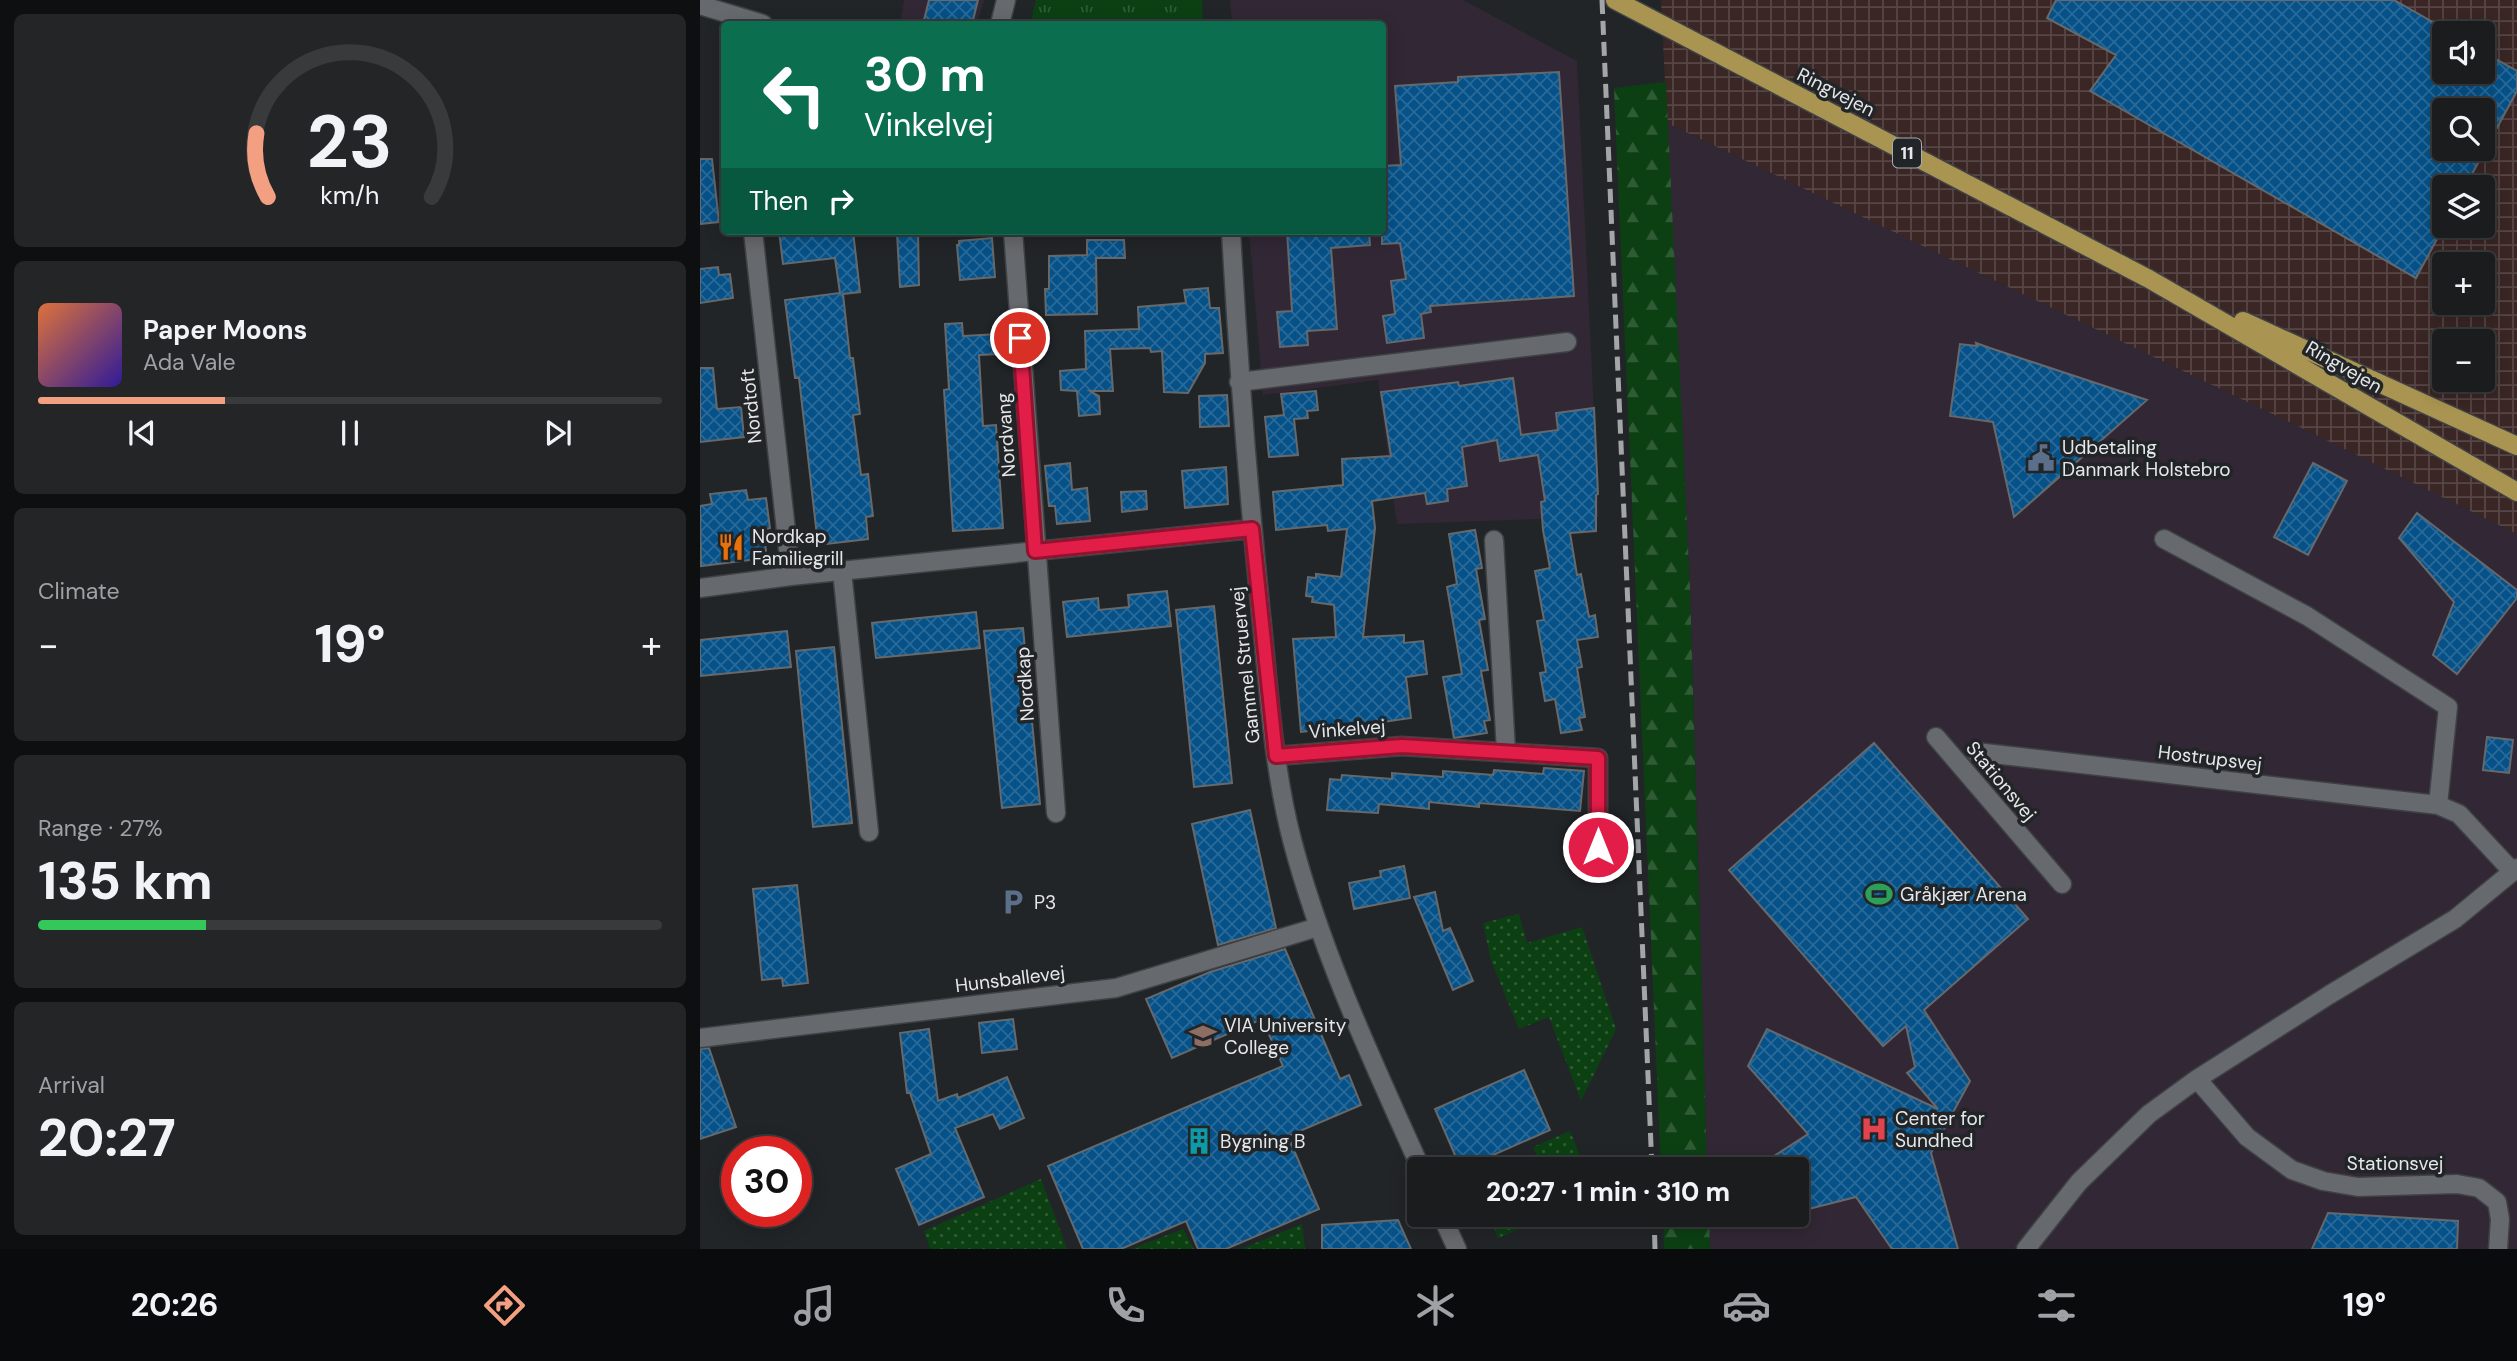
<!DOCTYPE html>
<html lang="en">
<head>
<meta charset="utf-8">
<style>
  body { margin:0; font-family:"DM Sans",sans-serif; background:#232527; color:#f1f3f6; height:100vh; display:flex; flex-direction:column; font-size:26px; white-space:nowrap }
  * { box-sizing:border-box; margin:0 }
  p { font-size:23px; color:#9fa1a4 }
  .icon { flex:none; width:38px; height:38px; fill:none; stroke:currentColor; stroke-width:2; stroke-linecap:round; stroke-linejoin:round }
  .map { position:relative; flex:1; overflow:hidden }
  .panel { display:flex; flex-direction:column; gap:14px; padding:14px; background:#0e0f10; width:700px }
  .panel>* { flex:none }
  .top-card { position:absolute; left:21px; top:21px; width:665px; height:214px; border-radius:7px; box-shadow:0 4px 18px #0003,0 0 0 2px #383a3c; background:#0b6e4f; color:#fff; overflow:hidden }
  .fabs { position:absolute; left:1732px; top:21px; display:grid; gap:14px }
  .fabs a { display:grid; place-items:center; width:63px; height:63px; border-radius:7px; background:#1a1c1e; box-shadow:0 4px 18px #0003,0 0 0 2px #383a3c; font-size:35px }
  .speed { position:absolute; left:21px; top:1136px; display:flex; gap:14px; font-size:35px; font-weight:700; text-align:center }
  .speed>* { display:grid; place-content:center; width:91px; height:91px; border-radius:50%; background:#1a1c1e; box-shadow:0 4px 18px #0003,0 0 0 2px #383a3c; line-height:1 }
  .speed .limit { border:10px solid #d22; background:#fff; color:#111 }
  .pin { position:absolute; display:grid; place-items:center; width:60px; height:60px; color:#fff; margin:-30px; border:4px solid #fff; border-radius:50%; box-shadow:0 2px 7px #0007 }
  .me { position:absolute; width:77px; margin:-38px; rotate:0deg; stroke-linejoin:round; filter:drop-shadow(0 0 5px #0008) }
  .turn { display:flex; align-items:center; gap:24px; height:147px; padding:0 28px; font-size:32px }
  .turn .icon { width:91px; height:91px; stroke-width:2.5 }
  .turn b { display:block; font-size:49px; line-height:60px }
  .then { display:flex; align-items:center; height:66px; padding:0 28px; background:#0003; gap:14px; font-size:26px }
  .big { font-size:52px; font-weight:800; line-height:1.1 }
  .panel .card { flex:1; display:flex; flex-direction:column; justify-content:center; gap:10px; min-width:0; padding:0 24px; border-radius:10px; background:#232527 }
  .panel .dial { align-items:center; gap:0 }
  .dial svg { height:182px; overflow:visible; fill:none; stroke:#383a3c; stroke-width:7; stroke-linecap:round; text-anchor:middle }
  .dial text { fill:#f1f3f6; stroke:none }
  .song { display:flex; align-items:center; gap:21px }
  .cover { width:84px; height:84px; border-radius:10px; background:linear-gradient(135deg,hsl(20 70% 55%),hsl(250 70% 35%)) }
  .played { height:7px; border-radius:4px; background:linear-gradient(90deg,#f39f82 30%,#383a3c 30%) }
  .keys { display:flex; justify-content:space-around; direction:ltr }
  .heat { display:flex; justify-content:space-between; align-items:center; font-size:38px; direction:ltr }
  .charge { height:10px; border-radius:5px; background:linear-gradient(90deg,#34c759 27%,#383a3c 0) }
  .trip { position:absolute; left:707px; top:1157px; width:402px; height:70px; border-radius:7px; background:#1a1c1e; box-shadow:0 4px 18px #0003,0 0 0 2px #383a3c; font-weight:800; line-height:70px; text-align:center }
  .dock { display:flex; height:112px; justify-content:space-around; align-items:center; background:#0a0b0c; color:#9fa1a4 }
  .dock .icon { width:49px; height:49px }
  .dock .selected { color:#f39f82 }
  .dock b { font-size:32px; color:#f1f3f6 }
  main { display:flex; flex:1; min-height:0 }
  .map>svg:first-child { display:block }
</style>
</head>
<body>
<main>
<section class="panel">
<div class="card dial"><svg viewBox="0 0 100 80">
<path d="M14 69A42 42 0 1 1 86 69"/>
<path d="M14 69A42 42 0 0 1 9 41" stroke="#f39f82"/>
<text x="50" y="56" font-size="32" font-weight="700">23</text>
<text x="50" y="72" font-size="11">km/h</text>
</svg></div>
<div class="card">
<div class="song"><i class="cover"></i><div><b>Paper Moons</b><p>Ada Vale</p></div></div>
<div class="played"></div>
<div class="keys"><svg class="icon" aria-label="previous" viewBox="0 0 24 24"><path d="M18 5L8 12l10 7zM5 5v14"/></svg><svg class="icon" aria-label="pause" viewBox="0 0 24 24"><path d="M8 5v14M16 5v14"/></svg><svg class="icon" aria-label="next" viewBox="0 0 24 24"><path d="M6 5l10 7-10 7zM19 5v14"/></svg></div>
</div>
<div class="card"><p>Climate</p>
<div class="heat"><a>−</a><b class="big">19°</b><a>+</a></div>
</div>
<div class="card"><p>Range · 27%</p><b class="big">135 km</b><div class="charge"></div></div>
<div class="card"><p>Arrival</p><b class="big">20:27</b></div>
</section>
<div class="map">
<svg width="1817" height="1249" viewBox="0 0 1817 1249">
  <defs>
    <pattern id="industrial-grid" width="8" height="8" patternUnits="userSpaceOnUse" patternTransform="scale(1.75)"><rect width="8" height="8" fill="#392625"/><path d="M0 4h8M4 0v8" fill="none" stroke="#564645"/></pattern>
    <pattern id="grass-tufts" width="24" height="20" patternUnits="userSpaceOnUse" patternTransform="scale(1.75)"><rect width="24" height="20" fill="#0c4013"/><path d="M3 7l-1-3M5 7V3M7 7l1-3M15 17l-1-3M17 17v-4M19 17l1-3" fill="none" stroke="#2f5c35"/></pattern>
    <pattern id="forest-firs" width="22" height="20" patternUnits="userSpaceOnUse" patternTransform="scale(1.75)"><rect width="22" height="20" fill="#0c4013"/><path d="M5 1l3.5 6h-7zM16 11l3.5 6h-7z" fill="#2f5c35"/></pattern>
    <pattern id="park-dots" width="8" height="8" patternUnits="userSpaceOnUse" patternTransform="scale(1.75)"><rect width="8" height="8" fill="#0c4013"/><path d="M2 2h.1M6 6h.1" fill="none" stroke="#2f5c35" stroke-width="1.8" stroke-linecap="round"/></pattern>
    <pattern id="building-cross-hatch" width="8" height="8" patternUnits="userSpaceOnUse" patternTransform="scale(1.75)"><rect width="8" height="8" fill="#055188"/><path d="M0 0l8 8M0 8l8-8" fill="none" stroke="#296a99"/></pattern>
  </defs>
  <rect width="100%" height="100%" fill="#222528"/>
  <!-- commercial -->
  <path fill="#322735" d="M204,0H284L277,24H200Z
    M530,0H763L877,61L899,517L697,524L678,380L563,395L549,231H682V24H532Z
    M967,123L1618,436L1817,534V1249H1010L1009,1215L1097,1214V1169H1007L990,588Z"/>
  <!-- industrial -->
  <path fill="url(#industrial-grid)" fill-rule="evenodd" d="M961,0H1817V534L1618,436L967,123ZM1745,33H1783V72H1745ZM1745,110H1783V149H1745ZM1745,187H1783V226H1745ZM1745,264H1783V303H1745ZM1745,341H1783V380H1745Z"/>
  <!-- grass -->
  <path fill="url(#grass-tufts)" d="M336,0H502L503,24H330Z"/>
  <!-- forest -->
  <path fill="url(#forest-firs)" d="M966,82L990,588L1007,1169H961L914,88Z
    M963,1215H1009L1010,1249H964Z"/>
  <!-- park -->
  <path fill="url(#park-dots)" d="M819,914L827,943L882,927L916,1029L881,1101L849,1017L819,1029L791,960L783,923Z
    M870,1131L884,1165L875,1169H842L833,1147Z
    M341,1179L367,1249H230L224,1231Z
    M803,1215H827L831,1224L798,1238L791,1219Z
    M602,1224L605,1249H541Z
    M483,1229L494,1249H431Z"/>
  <!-- building -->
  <path fill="url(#building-cross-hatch)" stroke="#65696c" stroke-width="2" fill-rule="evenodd" d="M229,0H278L272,24H223Z
    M1356,0H1694L1745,29V72H1783V52L1817,71V91L1765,187H1745V224L1716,278L1390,91L1416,55L1347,18ZM1745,110H1783V149H1745Z
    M859,72L874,296L730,306L731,312L721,314L724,338L687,343L683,316L695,314L691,281L706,279L700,243L682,244V166L701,165L695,86L758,82V77Z
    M0,159H12L19,222L0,224Z
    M79,231H153L160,292L143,294L150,358H153L160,414L153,415L161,475L168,474L173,516L166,517L168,539L118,545L99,378H95L85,300L140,293L135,258L83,264Z
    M587,231H669L670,245L631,248L637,329L607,331L608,345L580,347L577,312L592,311Z
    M218,232L219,285L200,287L197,233Z
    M292,238L295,277L260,280L257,245H259V241Z
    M387,240H424L425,258H396L397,314L346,315L345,289H349V256L387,255Z
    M18,267L19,275L30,274L33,298L0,303V269Z
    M508,288L510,308H519L523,353L505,354V363L488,393L464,392L462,351L451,352L450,348L410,349L413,391H390L399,396L400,414L379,416L377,391L361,390L360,371L386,369L385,331L439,329L438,307L486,303L484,290Z
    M262,323L263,336L299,334L300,354L279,355L283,426L296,425L303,528L253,531L244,390L249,389L245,324Z
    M1276,343L1290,348L1447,400L1314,517L1293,422L1250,416L1260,344L1277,346Z
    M0,368H13L17,409L41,407L44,437L0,442Z
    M813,378L821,435L858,430L856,413L894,408L898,494L896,495V531L870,533L877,575L881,574L889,617L895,615L898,637L877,640L882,667L877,668L885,717L879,718L882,730L861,733L855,699L845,701L840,673L846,672L837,621L844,620L835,571L850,568L843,530L841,502L845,501L838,455L800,461L797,440L762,447L767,486L747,489L748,501L727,504L725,493L672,501L675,528L663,637L704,635V643L723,641L727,674L706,677L711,718L669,724L670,732L645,735L644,727L601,732L593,639L636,637L634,605L612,602L613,597L606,596L608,577L616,578V574L641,577L647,529L628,531L627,525L576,530L573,492L643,485L642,459L691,456L681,392L758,382L759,386Z
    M616,391L618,410L607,411L608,418L594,419L598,455L569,457L565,417L584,415L581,394Z
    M527,395L529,426L500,427L499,396Z
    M370,463L372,490L387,488L390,521L357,524L355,506H349L345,466Z
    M1613,463L1647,481L1608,555L1574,537Z
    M526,467L528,504L485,508L482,471Z
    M46,490L48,500L66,498L70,528L63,530L67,558L1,566L0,506L12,504L10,494Z
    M446,491L447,509L422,512L421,492Z
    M1717,513L1817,590V598L1757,674L1733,655L1754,602L1699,538Z
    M775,530L782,568L776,569L785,619L779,620L788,670L781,671L790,720L784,721L787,733L754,738L743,677L762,674L747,587L757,584L749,534Z
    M467,591L471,626L367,637L363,602L398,598L399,610L429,607L428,595Z
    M514,606L532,783L494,787L476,610Z
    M276,612L280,648L176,658L172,623Z
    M323,628L340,804L302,808L284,631Z
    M87,631L91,667L0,676V640Z
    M134,647L152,823L113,827L96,651Z
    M1787,737L1813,740L1809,773L1783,770Z
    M1174,743L1328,919L1224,1010L1270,1081L1231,1153L1258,1249H1192L1156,1197L1097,1212V1169H1054L1108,1134L1048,1066L1067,1029L1238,1109L1207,1073L1215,1067L1206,1026L1183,1046L1029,870Z
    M844,768L884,771L880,811L779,803V807L729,802V809L679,804L678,813L627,810L630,779L641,780L642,775L692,779V773L743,777V771L793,775L794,770L843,774Z
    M550,810L576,928L518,945L492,824Z
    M704,866L710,898L654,909L649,883L681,877L680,871Z
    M97,885L108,983L83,986L82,978L62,980L53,889Z
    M735,892L743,931L750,928L773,981L753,990L714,897Z
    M585,949L640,1079L649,1075L661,1105L588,1136L619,1209L526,1249H498L486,1221L421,1249H383L348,1166L583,1066L562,1019L472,1058L446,999L510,972Z
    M313,1019L317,1049L282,1053L279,1023Z
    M229,1029L238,1101L257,1094L258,1098L307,1077L324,1118L300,1129L293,1114L255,1128L284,1197L219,1225L196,1169L231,1154L210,1093H207L200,1033Z
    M9,1048L36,1127L0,1139V1049Z
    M824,1070L850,1130L793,1155L799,1169H761L735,1109Z
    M1628,1213L1758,1221L1757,1249H1612Z
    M698,1220L711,1249H622V1225Z"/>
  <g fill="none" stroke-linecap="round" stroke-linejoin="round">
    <defs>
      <path id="minor" d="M0,5L63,24
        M300,24L306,0
        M53,231L91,576
        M313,231L356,813
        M531,231C538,359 548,487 561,615C569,690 573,767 592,840C622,954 673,1062 721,1169
        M539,382L867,342
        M1464,539L1607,616L1748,707L1738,805
        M794,540L806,751
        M142,571L169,832
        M0,588L91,576L552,529
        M1236,737L1362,884
        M1276,752L1738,805L1759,814L1813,872
        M576,756L702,746L898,758V847
        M0,1038L416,988L618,927
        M1497,1079L1547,1137L1592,1170L1623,1181L1658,1187L1757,1184L1779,1188L1797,1202L1800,1219L1798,1249
        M741,1214L757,1249
        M1326,1249L1379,1182L1449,1114L1497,1079L1629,995L1755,919L1817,868"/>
      <path id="major" d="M915,0L1449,279L1817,492
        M1543,321L1817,446"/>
    </defs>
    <!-- minor casing -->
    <use href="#minor" stroke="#3f4244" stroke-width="21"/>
    <!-- major casing -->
    <use href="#major" stroke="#3f4244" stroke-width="21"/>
    <!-- minor -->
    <use href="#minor" stroke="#66696d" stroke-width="18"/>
    <!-- major -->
    <use href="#major" stroke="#a99451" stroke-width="18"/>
    <!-- rail -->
    <path stroke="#a3a5a7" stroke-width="5" stroke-dasharray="14 7" stroke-linecap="butt" d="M902,0L952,1169
      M954,1214L955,1249"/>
  </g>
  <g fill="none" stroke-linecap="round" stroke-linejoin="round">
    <defs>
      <path id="route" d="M320,338L335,551L552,529L576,756L702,746L898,758V847"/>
    </defs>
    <!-- route casing -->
    <use href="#route" stroke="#92132f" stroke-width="18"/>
    <!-- route -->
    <use href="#route" stroke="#e11d48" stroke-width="12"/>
  </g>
  <!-- icons -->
  <defs>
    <symbol id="civic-bare" viewBox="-9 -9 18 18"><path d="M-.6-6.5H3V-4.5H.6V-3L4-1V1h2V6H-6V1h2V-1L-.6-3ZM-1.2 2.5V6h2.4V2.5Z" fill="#5c6f8a" stroke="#222528" stroke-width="2.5" paint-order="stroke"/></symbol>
    <symbol id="restaurant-bare" viewBox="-9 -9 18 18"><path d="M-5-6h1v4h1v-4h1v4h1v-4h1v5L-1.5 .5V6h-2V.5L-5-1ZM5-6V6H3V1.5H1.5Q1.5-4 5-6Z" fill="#e8710a" stroke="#222528" stroke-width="2.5" paint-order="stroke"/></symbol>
    <symbol id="stadium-bare" viewBox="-9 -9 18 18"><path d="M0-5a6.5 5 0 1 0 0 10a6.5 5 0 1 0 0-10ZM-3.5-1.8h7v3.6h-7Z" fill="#2e9e5b" stroke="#222528" stroke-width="2.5" paint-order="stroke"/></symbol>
    <symbol id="parking-bare" viewBox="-9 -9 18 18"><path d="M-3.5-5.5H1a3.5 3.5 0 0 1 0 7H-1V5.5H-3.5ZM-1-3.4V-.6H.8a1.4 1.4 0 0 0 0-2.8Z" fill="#5c6f8a" stroke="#222528" stroke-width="2.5" paint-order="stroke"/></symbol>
    <symbol id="university-bare" viewBox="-9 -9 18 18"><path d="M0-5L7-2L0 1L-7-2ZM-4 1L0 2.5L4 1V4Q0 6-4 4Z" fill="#8d6e63" stroke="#222528" stroke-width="2.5" paint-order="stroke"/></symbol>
    <symbol id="hospital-bare" viewBox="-9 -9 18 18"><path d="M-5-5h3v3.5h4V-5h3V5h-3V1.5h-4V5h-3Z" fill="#e0444e" stroke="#222528" stroke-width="2.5" paint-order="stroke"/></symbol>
    <symbol id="building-bare" viewBox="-9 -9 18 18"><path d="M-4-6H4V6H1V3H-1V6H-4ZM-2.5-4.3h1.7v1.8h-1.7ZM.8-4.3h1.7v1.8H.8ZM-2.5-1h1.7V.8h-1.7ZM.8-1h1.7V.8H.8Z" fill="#0f9aa8" stroke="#222528" stroke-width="2.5" paint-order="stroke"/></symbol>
  </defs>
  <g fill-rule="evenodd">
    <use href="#civic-bare" x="1322" y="439" width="38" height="38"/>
    <use href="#restaurant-bare" x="12" y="528" width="38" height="38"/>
    <use href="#stadium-bare" x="1160" y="875" width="38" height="38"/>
    <use href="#parking-bare" x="294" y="883" width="38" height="38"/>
    <use href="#university-bare" x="484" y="1017" width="38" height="38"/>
    <use href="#hospital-bare" x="1155" y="1110" width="38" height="38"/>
    <use href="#building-bare" x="480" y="1122" width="38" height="38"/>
  </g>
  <g text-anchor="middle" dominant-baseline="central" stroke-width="7" stroke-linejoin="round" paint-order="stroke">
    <!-- shield labels -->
    <rect fill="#222528" stroke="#aaadaf" stroke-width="2" x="1193" y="138.5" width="28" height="29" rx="5"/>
    <g font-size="18" font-weight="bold" fill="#e5e7e9">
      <text x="1207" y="153">11</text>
    </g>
    <!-- street labels -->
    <g font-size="19" fill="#e5e7e9" stroke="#222528">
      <text transform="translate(1136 92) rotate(27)">Ringvejen</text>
      <text transform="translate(1644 367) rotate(30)">Ringvejen</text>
      <text transform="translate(51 406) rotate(-96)">Nordtoft</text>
      <text transform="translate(306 435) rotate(-94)">Nordvang</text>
      <text transform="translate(545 665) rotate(-96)">Gammel Struervej</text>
      <text transform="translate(325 684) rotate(-94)">Nordkap</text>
      <text transform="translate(647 729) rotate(-4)">Vinkelvej</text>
      <text transform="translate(1510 758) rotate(7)">Hostrupsvej</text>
      <text transform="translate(1301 781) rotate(50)">Stationsvej</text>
      <text transform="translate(310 979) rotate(-7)">Hunsballevej</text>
      <text x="1695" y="1163">Stationsvej</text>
    </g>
    <!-- poi labels -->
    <g font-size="19" fill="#e5e7e9" stroke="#222528" text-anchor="start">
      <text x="1362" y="447">Udbetaling<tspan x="1362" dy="22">Danmark Holstebro</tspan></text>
      <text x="52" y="536">Nordkap<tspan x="52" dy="22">Familiegrill</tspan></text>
      <text x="1200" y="894">Gråkjær Arena</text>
      <text x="334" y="902">P3</text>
      <text x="524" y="1025">VIA University<tspan x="524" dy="22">College</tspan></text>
      <text x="1195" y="1118">Center for<tspan x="1195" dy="22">Sundhed</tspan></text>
      <text x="520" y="1141">Bygning B</text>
    </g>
  </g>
</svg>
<div class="fabs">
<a><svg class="icon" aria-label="sound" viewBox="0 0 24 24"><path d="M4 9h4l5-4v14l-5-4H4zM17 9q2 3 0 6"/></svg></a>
<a><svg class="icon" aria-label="search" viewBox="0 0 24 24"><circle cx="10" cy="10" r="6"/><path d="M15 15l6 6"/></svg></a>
<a><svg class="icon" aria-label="layers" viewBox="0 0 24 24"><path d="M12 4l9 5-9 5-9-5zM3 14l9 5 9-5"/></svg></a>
<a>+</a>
<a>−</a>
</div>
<div class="speed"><div class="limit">30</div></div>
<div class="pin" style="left:320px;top:338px;background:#d93025"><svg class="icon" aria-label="arrive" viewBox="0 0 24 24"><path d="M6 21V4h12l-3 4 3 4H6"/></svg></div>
<svg class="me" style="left:898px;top:847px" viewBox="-20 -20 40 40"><circle r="17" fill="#e11d48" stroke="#fff" stroke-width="3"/><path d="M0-11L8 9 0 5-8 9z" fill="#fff"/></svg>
<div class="trip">20:27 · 1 min · 310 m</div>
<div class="top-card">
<div class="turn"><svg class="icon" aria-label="left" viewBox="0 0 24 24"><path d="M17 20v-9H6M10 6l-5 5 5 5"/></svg><div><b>30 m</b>Vinkelvej</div></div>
<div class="then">Then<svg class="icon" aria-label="right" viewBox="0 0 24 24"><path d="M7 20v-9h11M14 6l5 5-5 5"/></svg></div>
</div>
</div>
</main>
<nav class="dock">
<b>20:26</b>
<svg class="icon selected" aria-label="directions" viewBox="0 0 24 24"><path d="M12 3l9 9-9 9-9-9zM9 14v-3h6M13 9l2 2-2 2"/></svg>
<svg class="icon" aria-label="music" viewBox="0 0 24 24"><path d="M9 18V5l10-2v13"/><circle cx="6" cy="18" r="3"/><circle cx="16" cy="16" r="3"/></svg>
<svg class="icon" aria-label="phone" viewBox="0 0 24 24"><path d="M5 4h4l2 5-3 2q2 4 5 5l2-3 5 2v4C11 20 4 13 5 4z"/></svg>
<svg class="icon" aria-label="climate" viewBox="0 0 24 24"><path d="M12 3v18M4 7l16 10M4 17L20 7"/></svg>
<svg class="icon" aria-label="car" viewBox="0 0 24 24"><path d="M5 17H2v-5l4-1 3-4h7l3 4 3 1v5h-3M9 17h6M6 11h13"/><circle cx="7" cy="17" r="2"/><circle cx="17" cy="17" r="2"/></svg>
<svg class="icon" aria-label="filters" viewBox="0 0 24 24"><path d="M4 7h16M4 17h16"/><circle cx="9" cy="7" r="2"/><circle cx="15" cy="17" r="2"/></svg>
<b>19°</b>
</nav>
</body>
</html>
